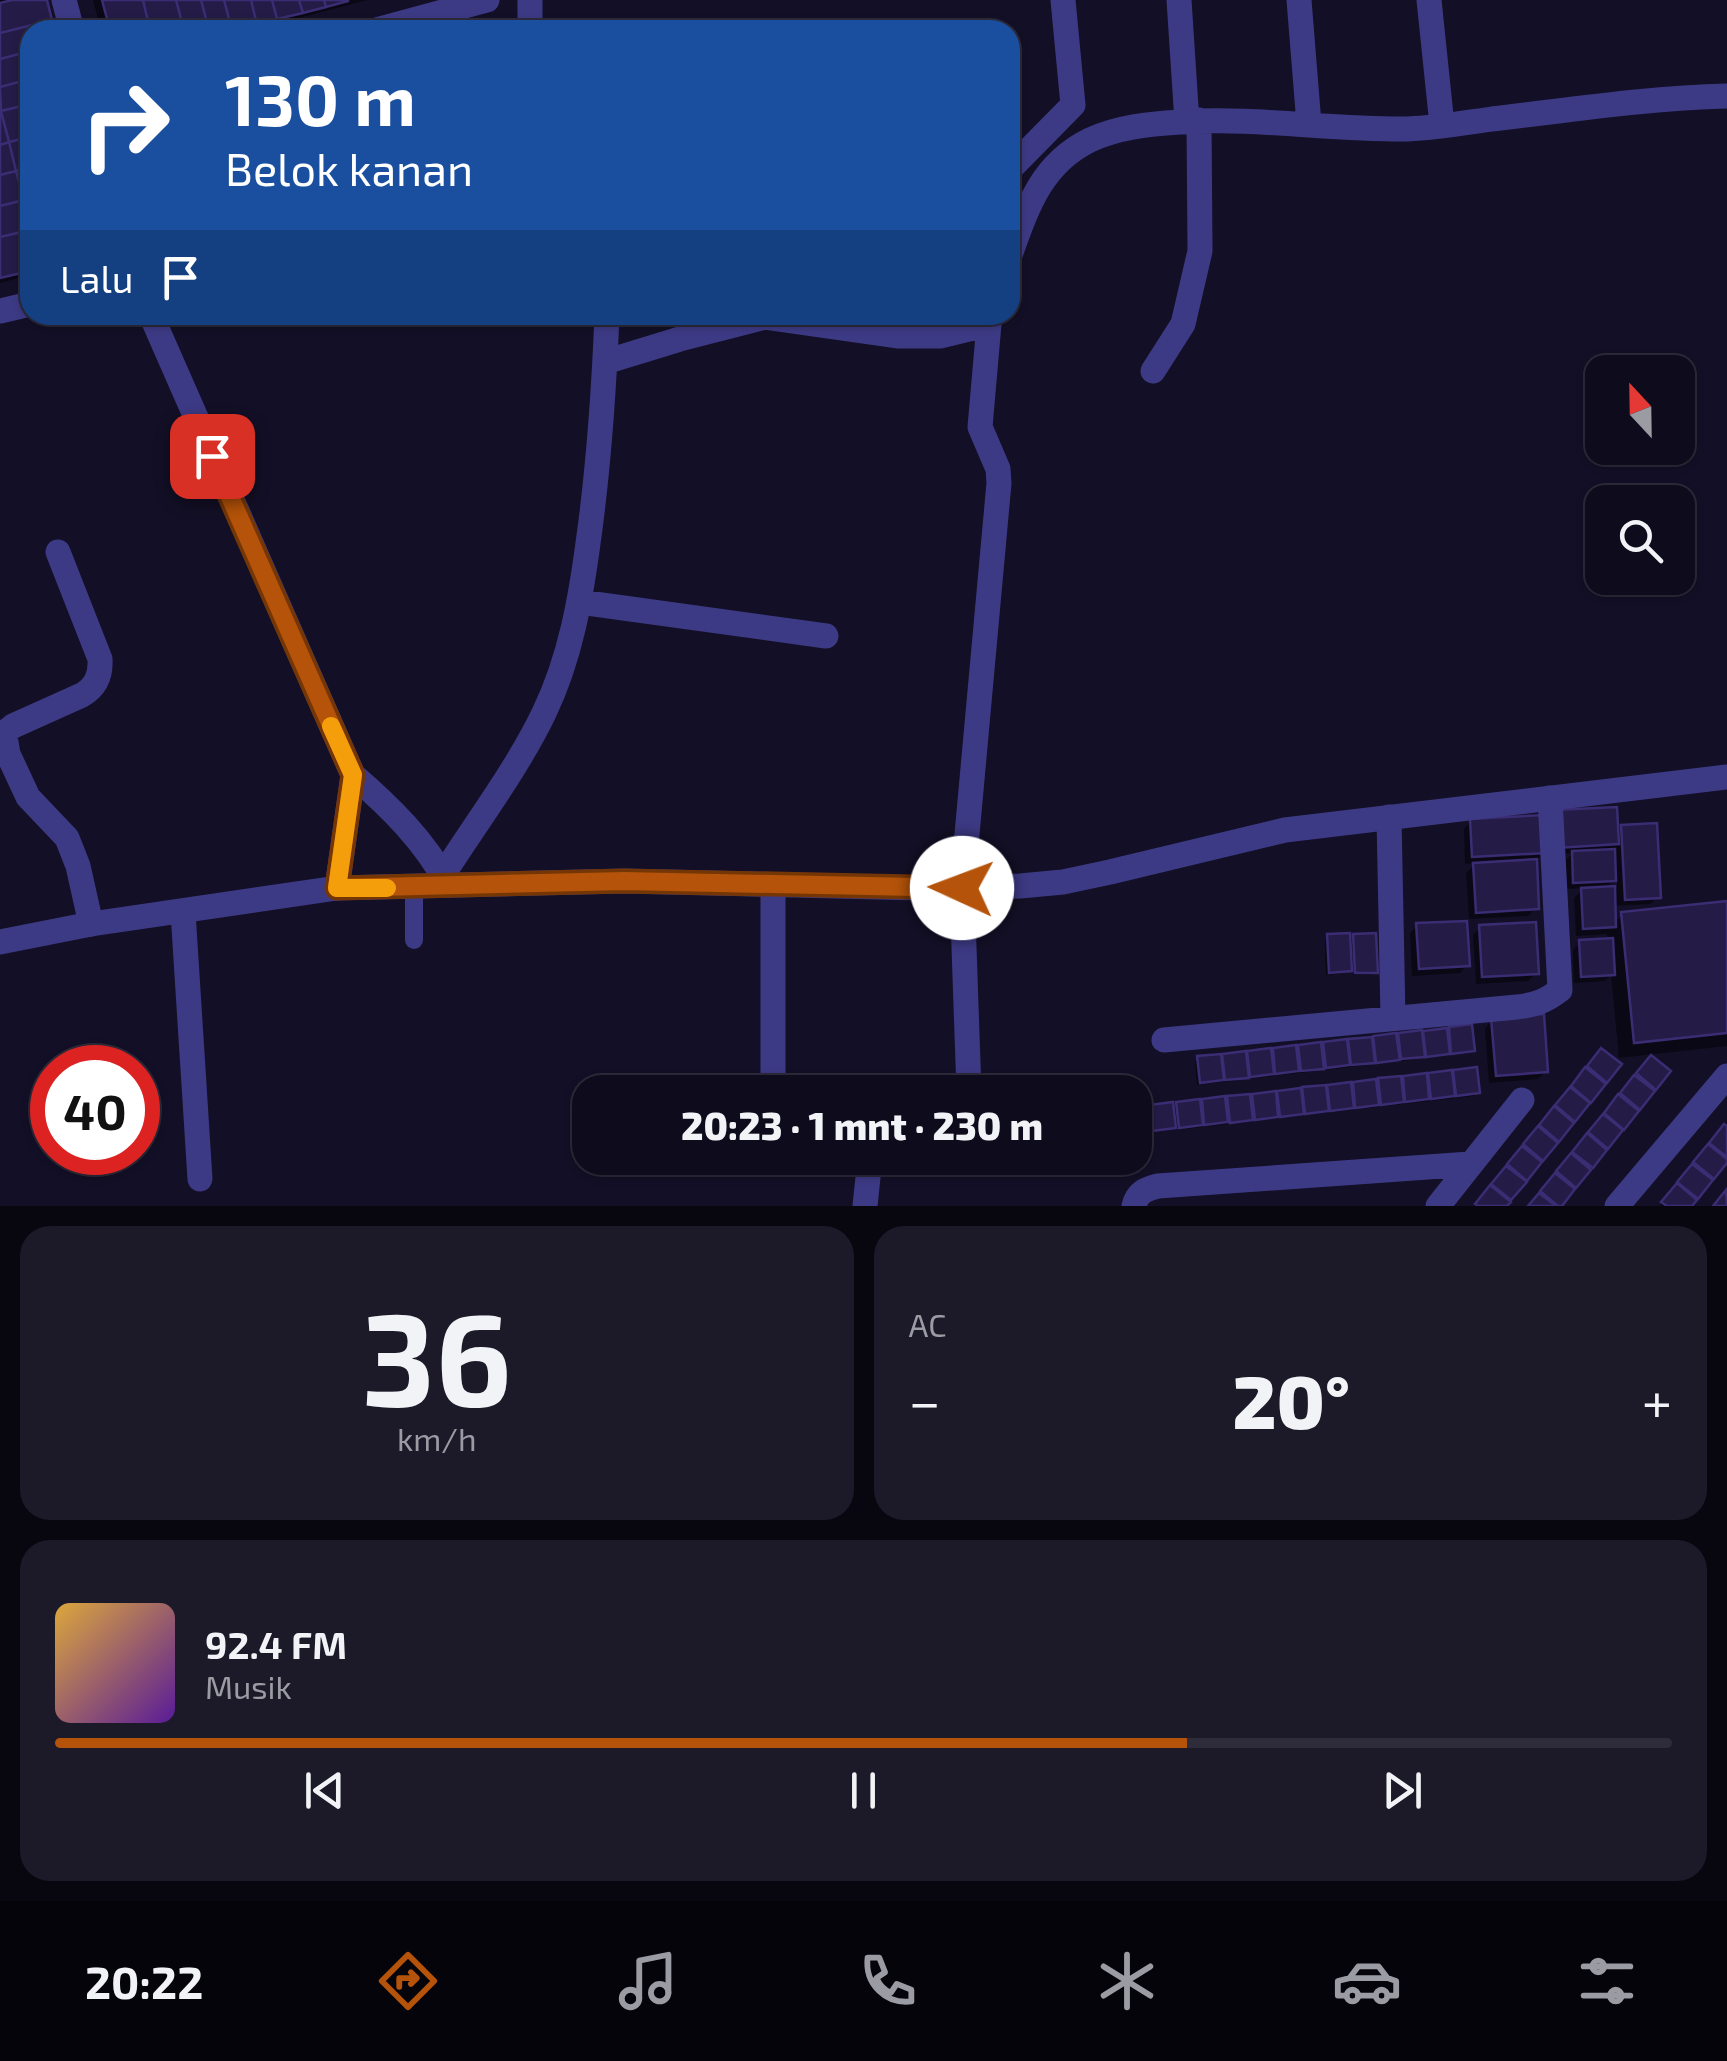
<!DOCTYPE html>
<html lang="id">
<head>
<meta charset="utf-8">
<style>
  body { margin:0; font-family:"Exo 2",sans-serif; background:#1c1929; color:#f1f3f6; height:100vh; display:flex; flex-direction:column; font-size:38px; white-space:nowrap }
  * { box-sizing:border-box; margin:0 }
  p { font-size:32px; color:#9b9ba3 }
  .icon { flex:none; width:55px; height:55px; fill:none; stroke:currentColor; stroke-width:2; stroke-linecap:round; stroke-linejoin:round }
  .map { position:relative; height:1206px; overflow:hidden }
  .details { display:flex; flex-direction:column; gap:20px; padding:20px; background:#08060f; flex:1 }
  .details>* { flex:none }
  .guide { position:absolute; left:20px; top:20px; width:1000px; height:305px; border-radius:30px; box-shadow:0 2px 8px #0004,0 0 0 2px #2e2b3b; background:#1a4fa0; color:#fff; overflow:hidden }
  .needle { width:65px; rotate:338deg }
  .buttons { position:absolute; left:1585px; top:355px; display:grid; gap:20px }
  .buttons a { display:grid; place-items:center; width:110px; height:110px; border-radius:20px; background:#0e0b1c; box-shadow:0 2px 8px #0004,0 0 0 2px #2e2b3b; font-size:50px }
  .speed { position:absolute; left:30px; top:1045px; display:flex; gap:20px; font-size:50px; font-weight:700; text-align:center }
  .speed>* { display:grid; place-content:center; width:130px; height:130px; border-radius:50%; background:#0e0b1c; box-shadow:0 2px 8px #0004,0 0 0 2px #2e2b3b; line-height:1 }
  .speed .limit { border:15px solid #d22; background:#fff; color:#111 }
  .pin { position:absolute; display:grid; place-items:center; width:85px; height:85px; color:#fff; margin:-42px; border-radius:20px; box-shadow:0 5px 15px #0006 }
  .me { position:absolute; width:110px; margin:-55px; rotate:272deg; stroke-linejoin:round; filter:drop-shadow(0 0 8px #0008) }
  .turn { display:flex; align-items:center; gap:35px; height:210px; padding:0 40px; font-size:45px }
  .turn .icon { width:130px; height:130px; stroke-width:2.5 }
  .turn b { display:block; font-size:70px; line-height:85px }
  .then { display:flex; align-items:center; height:95px; padding:0 40px; background:#0003; gap:20px; font-size:38px }
  .big { font-size:75px; font-weight:800; line-height:1.1 }
  .details .widget { flex:1; display:flex; flex-direction:column; justify-content:center; gap:15px; min-width:0; padding:0 35px; border-radius:30px; background:#1c1929 }
  .details .dial { align-items:center; gap:0 }
  .dial b { font-size:130px; line-height:1 }
  .song { display:flex; align-items:center; gap:30px }
  .cover { width:120px; height:120px; border-radius:15px; background:linear-gradient(135deg,hsl(40 70% 55%),hsl(270 70% 35%)) }
  .played { height:10px; border-radius:5px; background:linear-gradient(90deg,#b45309 70%,#2e2b3b 70%) }
  .keys { display:flex; justify-content:space-around; direction:ltr }
  .heat { display:flex; justify-content:space-between; align-items:center; font-size:55px; direction:ltr }
  .details .tiles { flex:1; display:grid; gap:20px; grid-template-columns:1fr 1fr }
  .widget:last-child { grid-column:span 2 }
  .trip { position:absolute; left:572px; top:1075px; width:580px; height:100px; border-radius:30px; background:#0e0b1c; box-shadow:0 2px 8px #0004,0 0 0 2px #2e2b3b; font-weight:800; line-height:100px; text-align:center }
  .tabs { display:flex; height:160px; justify-content:space-around; align-items:center; background:#06040b; color:#9b9ba3 }
  .tabs .icon { width:70px; height:70px }
  .tabs .current { color:#b45309 }
  .tabs b { font-size:45px; color:#f1f3f6 }
  .map>svg:first-child { display:block }
</style>
</head>
<body>
<div class="map">
<svg width="1727" height="1206" viewBox="0 0 1727 1206">
  <rect width="100%" height="100%" fill="#130f26"/>
  <!-- shadow -->
  <path fill="#0007" fill-rule="evenodd" d="M0,0H45L53,30H30V275L0,283Z
    M93,0H368L252,30H101Z
    M1471,821L1616,834L1622,828L1658,897L1650,904L1613,906L1614,923L1622,915L1727,904V1046L1619,1058L1611,975L1605,981L1574,983L1573,950L1580,942L1608,941L1607,934L1576,936L1574,898L1584,888L1567,889L1565,861L1573,853L1550,855L1545,852L1537,860L1536,908L1528,916L1469,919L1466,873L1476,863L1465,864L1464,829ZM1617,877V888L1604,889Z
    M1417,926L1467,965L1460,973L1412,976L1410,933Z
    M1481,927L1536,973L1528,981L1476,984L1473,935Z
    M1354,936L1376,972L1372,975H1353V967L1346,973L1326,975L1325,940L1328,937L1348,942Z
    M1493,1020L1546,1071L1538,1079L1489,1083L1485,1028Z
    M1470,1027L1473,1050L1469,1053L1197,1085L1195,1062L1198,1059Z
    M1602,1051L1619,1065L1503,1206H1474Z
    M1651,1058L1668,1072L1558,1206H1530Z
    M1474,1070L1477,1093L1474,1096L1177,1130L1176,1124L1170,1130L1150,1133L1147,1110L1151,1107L1171,1110L1177,1104Z
    M1727,1124V1159L1688,1206H1660Z"/>
  <!-- building -->
  <path fill="#241b47" stroke="#3b2d73" stroke-width="2.5" d="M12,0H47L52,20L0,33V3Z
    M102,0H143L150,30H110Z
    M143,0H176L184,30H150Z
    M176,0H201L209,30H184Z
    M201,0H224L232,30H209Z
    M224,0H251L257,25L232,30Z
    M251,0H272L277,19L257,25Z
    M272,0H299L303,13L277,19Z
    M299,0H324L326,7L303,13Z
    M324,0H348V1L326,7Z
    M52,20L55,30H30V51L0,59V33Z
    M30,51V79L0,87V59Z
    M30,79V104L1,111L0,87Z
    M30,104V137L9,142L1,111Z
    M1,111L9,142L0,145V112Z
    M30,137V167L16,171L9,142Z
    M9,142L16,171L0,175V145Z
    M30,167V198L24,200L16,171Z
    M16,171L24,200L0,206V175Z
    M24,200L30,230L0,237V206Z
    M30,230V271L0,278V237Z
    M1617,807L1619,844L1557,848L1554,810Z
    M1545,815L1547,853L1472,857L1470,819Z
    M1657,823L1661,898L1625,900L1621,825Z
    M1615,849L1616,881L1573,883L1572,851Z
    M1537,859L1539,909L1476,913L1473,863Z
    M1615,886L1616,927L1583,929L1581,888Z
    M1727,901V1033L1634,1043L1621,912Z
    M1467,921L1470,966L1419,969L1416,923Z
    M1536,922L1539,974L1482,977L1479,925Z
    M1350,933L1352,971L1329,973L1327,934Z
    M1376,933L1378,973H1355L1353,934Z
    M1613,938L1615,975L1581,977L1579,940Z
    M1544,1014L1548,1072L1496,1076L1491,1018Z
    M1472,1024L1475,1051L1451,1054L1449,1027Z
    M1447,1028L1450,1054L1426,1057L1423,1031Z
    M1422,1030L1425,1057L1401,1059L1398,1033Z
    M1396,1033L1400,1060L1376,1063L1373,1036Z
    M1372,1037L1375,1063L1351,1065L1348,1039Z
    M1347,1039L1350,1065L1326,1068L1323,1042Z
    M1321,1042L1324,1069L1301,1071L1298,1045Z
    M1296,1045L1299,1071L1275,1074L1273,1048Z
    M1271,1048L1274,1074L1250,1077L1247,1051Z
    M1601,1048L1622,1064L1607,1083L1587,1066Z
    M1246,1051L1249,1078L1225,1080L1222,1054Z
    M1221,1054L1224,1080L1200,1083L1197,1056Z
    M1651,1055L1671,1071L1656,1090L1636,1073Z
    M1477,1067L1480,1093L1456,1096L1453,1070Z
    M1585,1067L1606,1084L1591,1103L1571,1086Z
    M1452,1070L1455,1096L1431,1099L1428,1073Z
    M1427,1073L1429,1099L1405,1102L1403,1076Z
    M1634,1075L1655,1091L1640,1110L1620,1093Z
    M1401,1076L1404,1102L1381,1105L1378,1078Z
    M1376,1079L1379,1105L1355,1108L1353,1082Z
    M1351,1082L1354,1108L1330,1111L1327,1085Z
    M1326,1085L1329,1111L1305,1114L1302,1087Z
    M1570,1087L1590,1103L1575,1122L1555,1105Z
    M1301,1088L1304,1114L1280,1117L1277,1091Z
    M1276,1091L1278,1117L1255,1120L1252,1094Z
    M1250,1094L1253,1120L1230,1123L1227,1096Z
    M1618,1094L1639,1111L1624,1130L1604,1113Z
    M1225,1096L1228,1122L1204,1125L1202,1099Z
    M1200,1099L1203,1125L1179,1128L1176,1102Z
    M1173,1102L1176,1128L1152,1131L1149,1105Z
    M1554,1106L1574,1123L1559,1142L1539,1125Z
    M1603,1114L1623,1130L1608,1149L1588,1132Z
    M1724,1124L1727,1126V1157L1709,1143Z
    M1538,1126L1558,1143L1543,1161L1523,1144Z
    M1587,1133L1607,1150L1593,1168L1572,1152Z
    M1708,1144L1727,1159V1163L1714,1179L1693,1162Z
    M1522,1146L1542,1162L1527,1181L1507,1164Z
    M1571,1153L1591,1170L1576,1188L1556,1171Z
    M1692,1164L1713,1180L1698,1199L1677,1182Z
    M1506,1166L1527,1182L1511,1200L1491,1184Z
    M1555,1173L1575,1189L1562,1206H1558L1540,1191Z
    M1677,1183L1697,1200L1692,1206H1667L1661,1202Z
    M1490,1185L1511,1202L1507,1206H1478L1475,1204Z
    M1726,1190L1727,1206H1713Z
    M1539,1193L1556,1206H1528Z"/>
  <g fill="none" stroke-linecap="round" stroke-linejoin="round">
    <!-- service -->
    <path stroke="#3d3a85" stroke-width="18" d="M414,887V940"/>
    <!-- minor -->
    <path stroke="#3d3a85" stroke-width="25" d="M64,0L72,30
      M1179,0L1187,122
      M1299,0L1309,124
      M1429,0L1442,125
      M376,30L487,0
      M530,30V0
      M1010,169L1073,105L1063,0
      M1010,255C1027,208 1041,164 1090,140C1118,127 1149,124 1180,122C1256,117 1332,130 1408,129C1436,128 1464,123 1492,119C1570,110 1648,98 1727,96
      M0,311L30,304
      M151,315L353,775C390,807 425,841 448,885
      M605,362L680,339L765,317L899,336H940L989,324L990,315
      M1153,371L1183,324L1200,251L1199,120
      M58,552L100,659C101,675 96,687 82,695L13,726L8,730L5,736L8,754L28,797L67,838L78,866L91,924
      M580,602L826,636
      M1389,817L1393,1018
      M443,875C476,823 517,769 544,713C571,657 581,597 589,536C599,463 604,389 607,315
      M773,885V1092
      M337,888L353,775
      M183,912L200,1179
      M1164,1040L1517,1007C1535,1005 1546,1001 1560,990L1550,798
      M969,1092L962,889L999,483L998,469L980,427L989,324
      M865,1206L870,1158
      M1134,1206C1137,1193 1145,1189 1158,1186L1470,1164
      M1438,1206L1522,1100
      M1617,1206L1727,1076"/>
    <!-- tertiary -->
    <path stroke="#3d3a85" stroke-width="25" d="M0,942L91,924L337,888L624,881L962,889L1020,886L1063,882L1110,872L1285,830L1727,777"/>
  </g>
  <g fill="none" stroke-linecap="round" stroke-linejoin="round">
    <defs>
      <path id="route" d="M212,456L353,775L337,888L624,881L962,888"/>
    </defs>
    <!-- route casing -->
    <use href="#route" stroke="#753606" stroke-width="25"/>
    <!-- route -->
    <use href="#route" stroke="#b45309" stroke-width="18"/>
    <!-- slow -->
    <path stroke="#f59e0b" stroke-width="18" d="M331,726L353,775L337,888H387"/>
  </g>
</svg>
<div class="buttons">
<a><svg class="needle" viewBox="-14 -14 28 28"><path d="M0-13l5 13h-10z" fill="#e53935"/><path d="M0 13l5-13h-10z" fill="#9b9ba3"/></svg></a>
<a><svg class="icon" aria-label="search" viewBox="0 0 24 24"><circle cx="10" cy="10" r="6"/><path d="M15 15l6 6"/></svg></a>
</div>
<div class="speed"><div class="limit">40</div></div>
<div class="pin" style="left:212px;top:456px;background:#d93025"><svg class="icon" aria-label="arrive" viewBox="0 0 24 24"><path d="M6 21V4h12l-3 4 3 4H6"/></svg></div>
<svg class="me" style="left:962px;top:888px" viewBox="-20 -20 40 40"><circle r="19" fill="#fff"/><path d="M0-13L10 11 0 6-10 11z" fill="#b45309"/></svg>
<div class="trip">20:23 · 1 mnt · 230 m</div>
<div class="guide">
<div class="turn"><svg class="icon" aria-label="right" viewBox="0 0 24 24"><path d="M7 20v-9h11M14 6l5 5-5 5"/></svg><div><b>130 m</b>Belok kanan</div></div>
<div class="then">Lalu<svg class="icon" aria-label="arrive" viewBox="0 0 24 24"><path d="M6 21V4h12l-3 4 3 4H6"/></svg></div>
</div>
</div>
<section class="details">
<div class="tiles">
<div class="widget dial"><b>36</b><p>km/h</p></div>
<div class="widget"><p>AC</p>
<div class="heat"><a>−</a><b class="big">20°</b><a>+</a></div>
</div>
<div class="widget">
<div class="song"><i class="cover"></i><div><b>92.4 FM</b><p>Musik</p></div></div>
<div class="played"></div>
<div class="keys"><svg class="icon" aria-label="previous" viewBox="0 0 24 24"><path d="M18 5L8 12l10 7zM5 5v14"/></svg><svg class="icon" aria-label="pause" viewBox="0 0 24 24"><path d="M8 5v14M16 5v14"/></svg><svg class="icon" aria-label="next" viewBox="0 0 24 24"><path d="M6 5l10 7-10 7zM19 5v14"/></svg></div>
</div>
</div>
</section>
<nav class="tabs">
<b>20:22</b>
<svg class="icon current" aria-label="directions" viewBox="0 0 24 24"><path d="M12 3l9 9-9 9-9-9zM9 14v-3h6M13 9l2 2-2 2"/></svg>
<svg class="icon" aria-label="music" viewBox="0 0 24 24"><path d="M9 18V5l10-2v13"/><circle cx="6" cy="18" r="3"/><circle cx="16" cy="16" r="3"/></svg>
<svg class="icon" aria-label="phone" viewBox="0 0 24 24"><path d="M5 4h4l2 5-3 2q2 4 5 5l2-3 5 2v4C11 20 4 13 5 4z"/></svg>
<svg class="icon" aria-label="climate" viewBox="0 0 24 24"><path d="M12 3v18M4 7l16 10M4 17L20 7"/></svg>
<svg class="icon" aria-label="car" viewBox="0 0 24 24"><path d="M5 17H2v-5l4-1 3-4h7l3 4 3 1v5h-3M9 17h6M6 11h13"/><circle cx="7" cy="17" r="2"/><circle cx="17" cy="17" r="2"/></svg>
<svg class="icon" aria-label="filters" viewBox="0 0 24 24"><path d="M4 7h16M4 17h16"/><circle cx="9" cy="7" r="2"/><circle cx="15" cy="17" r="2"/></svg>
</nav>
</body>
</html>
